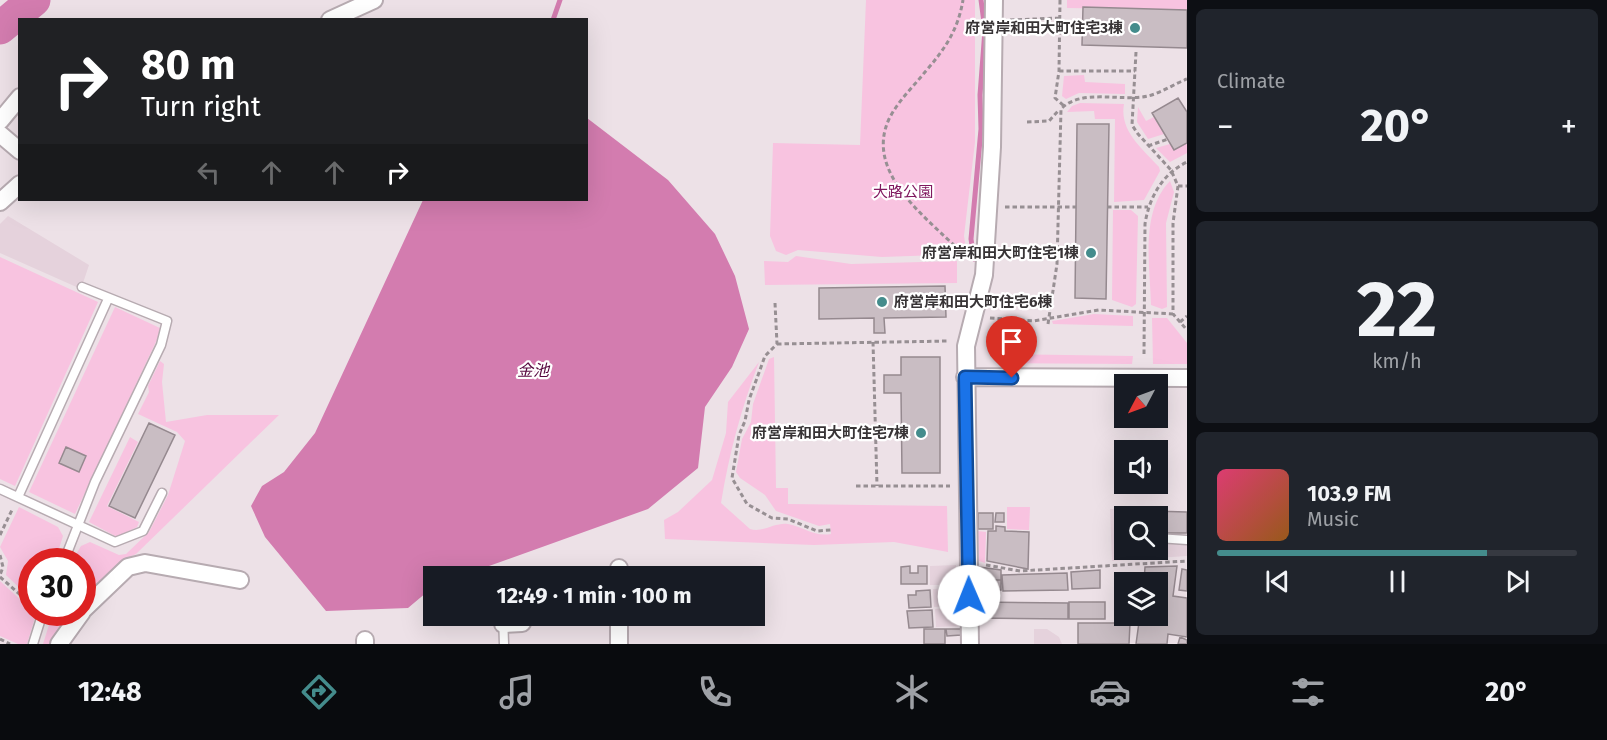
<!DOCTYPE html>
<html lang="en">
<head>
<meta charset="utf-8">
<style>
  body { margin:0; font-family:"Fira Sans","Noto Sans JP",sans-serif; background:#20242c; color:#f1f3f6; height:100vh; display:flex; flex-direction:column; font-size:22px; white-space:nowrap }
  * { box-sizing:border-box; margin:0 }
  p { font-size:20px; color:#9ea1a6 }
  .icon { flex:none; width:33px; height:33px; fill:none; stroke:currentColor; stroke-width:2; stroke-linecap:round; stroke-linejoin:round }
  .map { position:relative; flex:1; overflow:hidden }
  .side { display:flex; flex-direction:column; gap:9px; padding:9px; background:#0d0f14; width:420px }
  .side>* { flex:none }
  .hud { position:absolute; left:18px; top:18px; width:570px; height:183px; border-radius:0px; box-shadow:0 6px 24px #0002; background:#202124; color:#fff; overflow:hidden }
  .needle { width:39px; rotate:229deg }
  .tools { position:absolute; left:1114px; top:374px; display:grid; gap:12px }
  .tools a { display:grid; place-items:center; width:54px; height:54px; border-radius:0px; background:#171b24; box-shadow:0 6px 24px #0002; font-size:30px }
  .speed { position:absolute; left:18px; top:548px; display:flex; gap:12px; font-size:30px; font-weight:700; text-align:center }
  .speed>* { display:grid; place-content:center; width:78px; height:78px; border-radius:50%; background:#171b24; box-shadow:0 6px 24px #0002; line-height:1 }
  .speed .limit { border:9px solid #d22; background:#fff; color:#111 }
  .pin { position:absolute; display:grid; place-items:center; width:51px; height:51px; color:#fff; margin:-62px -26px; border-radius:50% 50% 50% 0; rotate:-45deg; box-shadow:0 0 6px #0007 }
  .pin .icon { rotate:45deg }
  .me { position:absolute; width:66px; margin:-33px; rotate:359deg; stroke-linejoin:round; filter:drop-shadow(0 0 4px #0008) }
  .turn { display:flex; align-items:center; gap:21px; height:126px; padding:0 24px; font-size:27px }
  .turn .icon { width:78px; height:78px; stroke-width:2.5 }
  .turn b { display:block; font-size:42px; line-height:51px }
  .lanes { display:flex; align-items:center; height:57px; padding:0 24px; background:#0003; justify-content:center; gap:30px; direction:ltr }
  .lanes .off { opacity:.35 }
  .big { font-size:45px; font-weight:700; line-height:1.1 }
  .side .widget { flex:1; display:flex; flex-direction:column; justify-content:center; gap:9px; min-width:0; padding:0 21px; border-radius:9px; background:#20242c }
  .side .dial { align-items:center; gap:0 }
  .dial b { font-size:78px; line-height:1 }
  .song { display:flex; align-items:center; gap:18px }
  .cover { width:72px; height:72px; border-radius:9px; background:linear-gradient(135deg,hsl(340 70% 55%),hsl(30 70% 35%)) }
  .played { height:6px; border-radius:3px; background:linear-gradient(90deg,#448c8c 75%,#363941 75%) }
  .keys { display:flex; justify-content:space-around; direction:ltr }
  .heat { display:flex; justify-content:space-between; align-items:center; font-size:33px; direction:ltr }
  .trip { position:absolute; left:423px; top:566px; width:342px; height:60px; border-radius:0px; background:#171b24; box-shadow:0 6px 24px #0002; font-weight:700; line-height:60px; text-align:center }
  .tab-bar { display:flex; height:96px; justify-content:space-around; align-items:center; background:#090b0e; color:#9ea1a6 }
  .tab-bar .icon { width:42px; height:42px }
  .tab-bar .selected { color:#448c8c }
  .tab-bar b { font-size:27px; color:#f1f3f6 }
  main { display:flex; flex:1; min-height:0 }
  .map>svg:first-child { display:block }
</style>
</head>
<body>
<main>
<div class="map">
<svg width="1187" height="644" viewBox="0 0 1187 644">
  <rect width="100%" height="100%" fill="#ede1e7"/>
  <!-- built -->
  <path fill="#e5d2dc" d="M8,216L89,265L81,289L0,253V224Z
    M1148,508V516H1125V549H1158V543L1187,544V556L1112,561L1110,509Z
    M956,565V585H930V566Z
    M957,588L958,606L934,607L933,589Z
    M958,608L959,626L936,627L935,609Z
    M1034,629H1047L1059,637L1062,644H1034Z"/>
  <!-- green -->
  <path fill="#f8c3e0" d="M866,0H975V142L964,236L967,254L882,257L798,250L786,255L776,251L770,236L773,143L860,145Z
    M1067,0H1187V10L1067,8Z
    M1084,75L1085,82L1125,84V94L1079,93L1066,99L1062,96L1064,76Z
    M1080,103L1124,104C1119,131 1143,149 1159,167L1160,171L1144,200L1114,202L1115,119H1095L1094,111L1067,112L1072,106Z
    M1138,107L1146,121L1154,117L1164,134L1148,139L1137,122Z
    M1187,143V153L1170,162L1156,148L1170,144L1174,150Z
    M1170,181L1174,192L1166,223L1167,307L1162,309L1151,305C1150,265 1140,212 1170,181Z
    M1113,210H1131L1138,216L1136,304L1132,307L1112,300Z
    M796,256L851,264L957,261V283L765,285L764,261L788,262Z
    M0,257L98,302L15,486L0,479Z
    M115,307L162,329L75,514L29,492Z
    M1094,314L1133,316V326L1053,324L1052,321Z
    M1152,318H1167L1187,343V364H1153Z
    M990,354L1133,356L1132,364L997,363Z
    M774,357L776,488H788V504L947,506L948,552L894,542L814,545L665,539L664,520L678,512L712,480L726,433L728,402L759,362C741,409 729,454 721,503L750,529C763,533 775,522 788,524C804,527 814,537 831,534L830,524L819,526L776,511L765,495L740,478L736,472L742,439L751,422L753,404L769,359Z
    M160,361L164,364L162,382L166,422L207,415H279L136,554L123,560L83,599L82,561H72L81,546L90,542L119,555L126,554L149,532L168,495L185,441L177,432L138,414L149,392L148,386Z
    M130,437L138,442L107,506L139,522L137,527L117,537L89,522Z
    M19,507L58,527L63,536L55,561H32L31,599L6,575L8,561L0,547Z
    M1007,507H1030L1029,530L1007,529Z
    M978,531L986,532L985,563L979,561Z
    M0,581L36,614L27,644H18L0,636Z
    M53,612H73L52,644H43Z"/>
  <!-- water -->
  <path fill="#d37caf" d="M587,118L668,180L715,234L735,276L749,329L732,367L705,407L698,468L648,509L461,576H434L433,587L408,608L326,611L265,537L251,506L262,486L284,472L315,433L423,200H586Z"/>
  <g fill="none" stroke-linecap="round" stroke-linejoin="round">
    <!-- stream -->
    <path stroke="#d37caf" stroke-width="5" d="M553,20L560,0
      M974,259L971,239L981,129L980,95L985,30L981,0"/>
    <!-- river -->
    <path stroke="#d37caf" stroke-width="33" d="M0,28L34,0"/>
  </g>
  <!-- building -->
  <path fill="#c9bdc3" stroke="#95898f" stroke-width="1.5" d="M1083,7L1187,10V48L1082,45Z
    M1178,98L1187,112V143L1174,150L1152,113Z
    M1077,124H1109L1106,299L1075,298Z
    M945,286L946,317L884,318L885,333H874V318L819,319V288Z
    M901,357H940V473H902L901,393H884V375H901Z
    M149,423L175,435L135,518L109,506Z
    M66,447L86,456L79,472L59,463Z
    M1151,511L1187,512V533H1158V516H1151Z
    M978,513H993V529H978Z
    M996,513H1004V522H995Z
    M996,526L1005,527V531L1029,532L1028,569L987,561L988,531H996Z
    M910,566V573H918V566H927V584H901V567Z
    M1177,566L1173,596L1187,598V637L1168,634L1167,644H1136L1140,615H1158V582H1144L1145,567Z
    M979,567L1001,570V580H979Z
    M1182,569L1187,570V591L1179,590Z
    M1100,570V588L1072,589L1071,572Z
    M1067,573L1068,590L1003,591L1002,575Z
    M979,580H1001V590H979Z
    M930,590L931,607L909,608L908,595H916V591Z
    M979,602L1068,603V619L979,618Z
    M1069,602H1105V619H1069Z
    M932,610L933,627L909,628L907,611Z
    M1078,623H1130L1129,644H1078Z
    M924,629H945V644H924Z
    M946,629H961V635L947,636Z
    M1180,637L1187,640V644H1178Z"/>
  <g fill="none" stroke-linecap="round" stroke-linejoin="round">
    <defs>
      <path id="lane" d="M0,489L115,542L143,531L162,493
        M18,497L108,299
        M1158,538L1187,540
        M64,561L95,482L161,345L167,321L82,287
        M503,615L504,644
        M33,644L43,612"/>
      <path id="street" d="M330,20L374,0
        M0,121L20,97
        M0,134L20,151
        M0,202L20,184
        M965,377L1187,378
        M619,576V568
        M82,611L128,567L145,563L240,580
        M619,615V644
        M503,624L522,623
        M59,644L82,612
        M365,644V640
        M970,644L966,346L984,275L992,147L994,0"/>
    </defs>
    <!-- lane casing -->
    <use href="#lane" stroke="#b7abb1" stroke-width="11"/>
    <!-- street casing -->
    <use href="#street" stroke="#b7abb1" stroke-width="20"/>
    <!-- path -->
    <path stroke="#978f93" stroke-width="3" stroke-dasharray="4.5 3" stroke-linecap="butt" d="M1060,0L1059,71L1055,98L1064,106
      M1010,20L1059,18
      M1136,52L1132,125L1138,134L1171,170L1178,186L1173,223V314L1187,330
      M1059,71H1135
      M1027,122L1049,121L1059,110
      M1148,146L1168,139
      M1178,186H1187
      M1005,207H1076
      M1107,207H1148
      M960,251C927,218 864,173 889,119C898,101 913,87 925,72C945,49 958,30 963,0
      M775,303L777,344L765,356L749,400L745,421L739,435L732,478L747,504L772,518L788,519L817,531L831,530
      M990,318L1034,321L1099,310L1173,314
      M1180,322L1187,316
      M1048,324L1057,264L1061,109C1081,88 1121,102 1148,96C1161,93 1174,84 1187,79
      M873,342L877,486
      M777,344L949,341
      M1144,354L1145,224C1149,198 1162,174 1187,162
      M856,486H950
      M0,535L12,510
      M0,555L3,567L0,575
      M986,565L1020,571L1187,561
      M0,577L32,605
      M0,639L10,644"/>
    <!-- lane -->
    <use href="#lane" stroke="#fff" stroke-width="8"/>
    <!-- street -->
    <use href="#street" stroke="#fff" stroke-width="16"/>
  </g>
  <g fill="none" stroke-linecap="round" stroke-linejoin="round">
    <defs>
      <path id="route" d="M969,596L965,377L1012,378"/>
    </defs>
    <!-- route casing -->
    <use href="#route" stroke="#114b97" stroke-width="15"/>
    <!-- route -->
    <use href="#route" stroke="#1a73e8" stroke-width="10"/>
  </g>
  <!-- markers -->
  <g fill="#448c8c" stroke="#fff" stroke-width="2">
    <circle cx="1135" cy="28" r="6"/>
    <circle cx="1091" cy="253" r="6"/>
    <circle cx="882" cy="302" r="6"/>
    <circle cx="921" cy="433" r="6"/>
  </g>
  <g text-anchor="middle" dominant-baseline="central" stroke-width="4.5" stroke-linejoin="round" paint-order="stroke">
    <!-- poi labels -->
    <g font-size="15" font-weight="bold" fill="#383436" stroke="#fff" text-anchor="end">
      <text x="1123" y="28">府営岸和田大町住宅3棟</text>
      <text x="1079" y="253">府営岸和田大町住宅1棟</text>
      <text x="894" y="302" text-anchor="start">府営岸和田大町住宅6棟</text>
      <text x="909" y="433">府営岸和田大町住宅7棟</text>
    </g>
    <!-- park labels -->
    <g font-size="15" fill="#80185f" stroke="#fff">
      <text x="903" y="192">大路公園</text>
    </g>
    <!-- water labels -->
    <g font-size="16" font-style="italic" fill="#56063e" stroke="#fff">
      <text x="533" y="370">金池</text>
    </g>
  </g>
</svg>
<div class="tools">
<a><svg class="needle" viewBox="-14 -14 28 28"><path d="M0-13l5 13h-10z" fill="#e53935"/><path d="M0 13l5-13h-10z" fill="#9ea1a6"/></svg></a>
<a><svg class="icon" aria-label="sound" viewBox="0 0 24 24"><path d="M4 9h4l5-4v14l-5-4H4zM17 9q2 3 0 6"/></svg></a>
<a><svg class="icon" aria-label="search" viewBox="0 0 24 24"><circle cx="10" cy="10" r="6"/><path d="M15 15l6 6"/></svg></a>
<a><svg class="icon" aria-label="layers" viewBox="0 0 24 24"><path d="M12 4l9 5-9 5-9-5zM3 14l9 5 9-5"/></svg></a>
</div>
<div class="speed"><div class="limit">30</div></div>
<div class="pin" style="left:1012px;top:378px;background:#d93025"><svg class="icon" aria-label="arrive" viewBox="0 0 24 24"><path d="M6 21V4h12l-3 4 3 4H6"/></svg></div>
<svg class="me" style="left:969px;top:596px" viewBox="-20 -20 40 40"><circle r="19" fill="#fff"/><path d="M0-13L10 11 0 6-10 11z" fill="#1a73e8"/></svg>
<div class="trip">12:49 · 1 min · 100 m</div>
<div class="hud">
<div class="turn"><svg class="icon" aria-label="right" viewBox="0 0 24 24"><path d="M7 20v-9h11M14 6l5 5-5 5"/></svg><div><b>80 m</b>Turn right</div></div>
<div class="lanes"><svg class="icon off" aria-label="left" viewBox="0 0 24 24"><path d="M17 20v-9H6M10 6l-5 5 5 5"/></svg><svg class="icon off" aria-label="ahead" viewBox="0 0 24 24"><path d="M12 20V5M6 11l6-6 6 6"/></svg><svg class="icon off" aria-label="ahead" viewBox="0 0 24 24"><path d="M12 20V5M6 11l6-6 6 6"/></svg><svg class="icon" aria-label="right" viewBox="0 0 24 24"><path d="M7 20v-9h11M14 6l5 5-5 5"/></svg></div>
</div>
</div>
<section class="side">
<div class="widget"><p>Climate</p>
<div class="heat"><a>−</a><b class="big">20°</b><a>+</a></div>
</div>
<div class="widget dial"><b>22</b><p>km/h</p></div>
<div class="widget">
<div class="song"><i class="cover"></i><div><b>103.9 FM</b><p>Music</p></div></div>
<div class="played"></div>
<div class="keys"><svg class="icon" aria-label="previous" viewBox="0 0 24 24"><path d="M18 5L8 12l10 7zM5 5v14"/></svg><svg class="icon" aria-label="pause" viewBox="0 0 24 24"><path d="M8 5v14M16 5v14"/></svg><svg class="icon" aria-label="next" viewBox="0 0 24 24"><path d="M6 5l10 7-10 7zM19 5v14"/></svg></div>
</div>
</section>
</main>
<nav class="tab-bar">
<b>12:48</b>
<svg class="icon selected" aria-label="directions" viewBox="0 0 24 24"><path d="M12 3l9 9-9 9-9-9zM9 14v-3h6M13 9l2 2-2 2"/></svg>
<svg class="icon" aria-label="music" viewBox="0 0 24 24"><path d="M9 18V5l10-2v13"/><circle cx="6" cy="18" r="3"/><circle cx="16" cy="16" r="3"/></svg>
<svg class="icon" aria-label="phone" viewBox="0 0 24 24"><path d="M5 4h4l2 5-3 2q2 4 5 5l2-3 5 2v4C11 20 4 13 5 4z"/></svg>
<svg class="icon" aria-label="climate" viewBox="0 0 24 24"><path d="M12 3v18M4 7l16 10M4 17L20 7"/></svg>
<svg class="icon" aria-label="car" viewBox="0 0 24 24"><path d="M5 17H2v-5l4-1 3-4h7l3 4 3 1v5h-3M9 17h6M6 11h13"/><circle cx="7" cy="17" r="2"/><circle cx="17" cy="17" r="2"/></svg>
<svg class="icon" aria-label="filters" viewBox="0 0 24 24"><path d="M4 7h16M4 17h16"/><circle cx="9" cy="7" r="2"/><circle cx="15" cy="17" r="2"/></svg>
<b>20°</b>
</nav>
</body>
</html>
